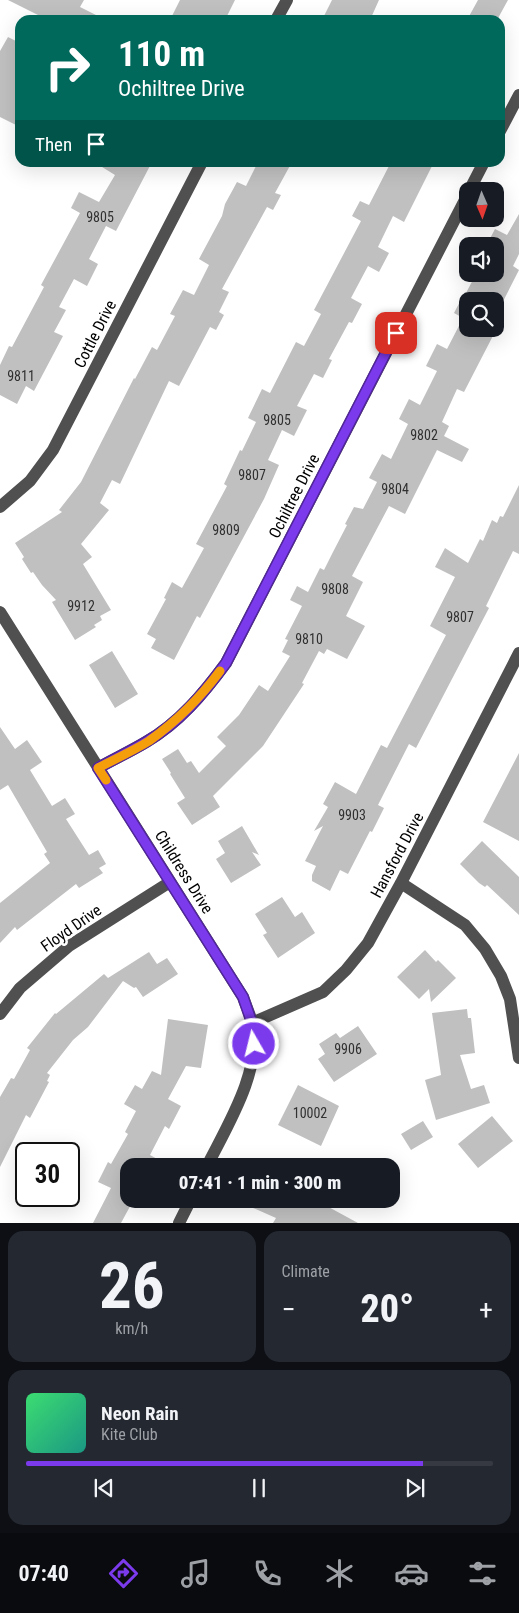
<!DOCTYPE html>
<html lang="en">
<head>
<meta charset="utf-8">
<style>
  body { margin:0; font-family:"Roboto Condensed",sans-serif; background:#242831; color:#f1f3f6; height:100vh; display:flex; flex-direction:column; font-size:19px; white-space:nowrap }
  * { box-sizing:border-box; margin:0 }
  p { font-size:16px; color:#9ea1a6 }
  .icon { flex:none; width:28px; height:28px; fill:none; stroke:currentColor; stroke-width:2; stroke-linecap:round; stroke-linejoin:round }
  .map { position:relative; height:1223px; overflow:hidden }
  .sheet { display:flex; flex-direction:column; gap:8px; padding:8px; background:#0d0f14; flex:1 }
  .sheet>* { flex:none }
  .banner { position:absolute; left:15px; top:15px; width:490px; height:152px; border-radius:15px; box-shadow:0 5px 20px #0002; background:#00695c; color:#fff; overflow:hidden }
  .needle { width:32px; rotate:178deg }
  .buttons { position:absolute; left:459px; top:182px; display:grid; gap:10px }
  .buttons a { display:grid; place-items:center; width:45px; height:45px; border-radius:10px; background:#171b24; box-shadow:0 5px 20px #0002; font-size:25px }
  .speed { position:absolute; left:15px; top:1142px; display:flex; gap:10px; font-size:25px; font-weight:700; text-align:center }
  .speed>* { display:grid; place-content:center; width:65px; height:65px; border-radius:50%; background:#171b24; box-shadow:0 5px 20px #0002; line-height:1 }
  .speed .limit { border:2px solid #111; border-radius:8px; background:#fff; color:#111 }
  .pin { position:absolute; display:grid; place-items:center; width:42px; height:42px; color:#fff; margin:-21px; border-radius:10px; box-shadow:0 2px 8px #0006 }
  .me { position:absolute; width:55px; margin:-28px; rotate:352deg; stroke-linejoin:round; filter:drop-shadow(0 0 4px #0008) }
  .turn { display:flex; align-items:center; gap:18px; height:105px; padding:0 20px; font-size:22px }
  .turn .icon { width:65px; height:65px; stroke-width:2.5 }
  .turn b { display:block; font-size:35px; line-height:42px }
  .then { display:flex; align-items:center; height:48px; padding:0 20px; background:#0003; gap:10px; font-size:19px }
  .big { font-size:38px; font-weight:800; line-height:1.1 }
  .sheet .card { flex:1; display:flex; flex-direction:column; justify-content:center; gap:8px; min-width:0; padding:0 18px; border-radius:15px; background:#242831 }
  .sheet .dial { align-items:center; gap:0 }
  .dial b { font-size:65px; line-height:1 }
  .song { display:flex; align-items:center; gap:15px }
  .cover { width:60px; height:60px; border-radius:8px; background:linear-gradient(135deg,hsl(140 70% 55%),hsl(170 70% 35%)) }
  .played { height:5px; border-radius:2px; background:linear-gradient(90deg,#7c3aed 85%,#363941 85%) }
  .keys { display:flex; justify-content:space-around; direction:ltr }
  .heat { display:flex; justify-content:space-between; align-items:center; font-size:28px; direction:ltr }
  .sheet .tiles { flex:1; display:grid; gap:8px; grid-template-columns:1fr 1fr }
  .card:last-child { grid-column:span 2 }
  .trip { position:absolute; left:120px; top:1158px; width:280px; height:50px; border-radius:15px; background:#171b24; box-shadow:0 5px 20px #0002; font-weight:800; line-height:50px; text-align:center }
  .menu { display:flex; height:80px; justify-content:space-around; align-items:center; background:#090b0e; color:#9ea1a6 }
  .menu .icon { width:35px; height:35px }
  .menu .active { color:#7c3aed }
  .menu b { font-size:22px; color:#f1f3f6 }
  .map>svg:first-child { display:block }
</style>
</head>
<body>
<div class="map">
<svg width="519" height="1223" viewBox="0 0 519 1223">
  <rect width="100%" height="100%" fill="#fff"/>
  <!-- building -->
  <path fill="#c0c0c0" d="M8,0H84L80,7L106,20H36L38,15Z
    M180,0H235L225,20H170Z
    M332,0H379L370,20H322Z
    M478,0H508L497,20H467Z
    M8,37L20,43V127L0,117V51Z
    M94,162H152L116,231L106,226L89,259L98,264L87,286L74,279L59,307L66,310L54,332L63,336L34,391L26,386L17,404L0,395V365L9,346L12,347L44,287L41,285L80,213L71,208L79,192L99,202L115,175Z
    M258,162H292L275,193L281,195L273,210L267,207L222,289L229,292L219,312L224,315L216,330L210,327L179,386L169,381L120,484L112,480L100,503L109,510L81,544L92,557L83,564L111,610L100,616L102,620L94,625L96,627L75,640L52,602L56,600L42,585L33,572L31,573L22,559L24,557L15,543L62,512L59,510L81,482L134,378L135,379L152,347L157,350L175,316L170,314L183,290L194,295L209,265L199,259L222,216L225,204L237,182L246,186Z
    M391,162H434L404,222L393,216L378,247L389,253L379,272L368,266L351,298L362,304L352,323L349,322L329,359L332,360L323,378L314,374L297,406L307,410L294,436L282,430L268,460L279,465L264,499L200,618L197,616L174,660L151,648L156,639L147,634L166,599L164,598L172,582L182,588L204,548L196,544L227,486L224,484L240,450L242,451L256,422L248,418L262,389L270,393L296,342L304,346L321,314L314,310L361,221L352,216L360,201L369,205Z
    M519,214V254L513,266L519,270L495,317V301H468V329L497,328L464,392L457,389L442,422L449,426L444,436L469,449L462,462L437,450L405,514L389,506L352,576L363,582L346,616L365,626L347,659L327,649L324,654L319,651L302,683L304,684L263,746L213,796L220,807L192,825L177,803L185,798L170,774L171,773L162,759L178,749L187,763L191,761L199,773L226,746L217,737L239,715L259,685L268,691L290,656L282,652L288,640L285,639L302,606L290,600L297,586L308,592L320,568L324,570L333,552L347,525L345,524L354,507L363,509L377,482L369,478L382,454L391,459L408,424L399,419L409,399L420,405L437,371L426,366L437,344L447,349L463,318L454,313L465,292L466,293L476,274H495V246H486L495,229L507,235Z
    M519,485V554L513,551L486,606L489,608L416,748L409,744L378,805L384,808L372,832L370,831L348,874L340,870L330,891L312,881V875L316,866L305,861L323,826L314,831L328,807L323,804L335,782L356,794L381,745L387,748L446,635L430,626L455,577L435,567L445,548L468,563L480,539L483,541L492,520L497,523L500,516L503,517Z
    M112,651L138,694L115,708L89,665Z
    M0,727L15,749L27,740L42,762L30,770L52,806L65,798L75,814L66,819L89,855L98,850L106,864L99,868L103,873L79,888L76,884L17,930L15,927L0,943V903L50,863L44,854L47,852L8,785L0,790Z
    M519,753V841L483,822Z
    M242,826L259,855L252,852L261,865L231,883L216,859L225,853L218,841Z
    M482,841L519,877V915L487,885L485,887L479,883L460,864Z
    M282,897L295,917L302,912L315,933L278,958L263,935L267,933L255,914Z
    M425,950L436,962L438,960L456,978L431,1002L429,989L419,999L397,977Z
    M149,952L157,964L167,958L178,974L143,997L136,987L134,988L123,981L88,1027L73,1040L47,1073L50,1075L47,1081L49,1082L30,1118L26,1115L0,1167V1097L11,1078L14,1079L30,1050L27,1048L55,1013L56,1014L104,974L108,978Z
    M467,1009L468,1018H471L475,1053L460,1055L471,1089L484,1085L490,1103L436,1120L425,1080L441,1075L432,1013Z
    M168,1019L208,1025L201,1068L186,1066L168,1099L181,1106L169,1129L165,1126L150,1155L170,1166H129V1199H134L121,1223H93L111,1188L98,1182L108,1162L111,1164L128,1134L125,1132L136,1111L124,1104L135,1085L142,1089L152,1071L161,1075Z
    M358,1026L377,1054L334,1082L318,1059L325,1054L319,1044L336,1033L340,1038Z
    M298,1085L339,1106L321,1146L278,1125Z
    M492,1116L513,1141L478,1168L458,1144Z
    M423,1121L433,1137L411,1150L401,1134Z
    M233,1199H325L323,1204L358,1223H273L276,1218Z"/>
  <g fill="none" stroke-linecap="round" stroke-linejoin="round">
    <!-- minor -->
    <path stroke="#505050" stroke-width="12" d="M276,20L287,0
      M500,131L519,95
      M469,191L484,162
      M0,507L30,481L53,450L202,162
      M0,612L243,997C246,1006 250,1014 252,1023C263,1069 227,1126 207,1166
      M98,768C114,759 131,751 146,742C179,723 204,693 226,663L468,194
      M401,883L465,925L485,949L501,976L510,999L519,1058
      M0,1014L20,988L69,946L170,882
      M252,1023L323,992L346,970L368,943L401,883L519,653
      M179,1223L191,1199"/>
  </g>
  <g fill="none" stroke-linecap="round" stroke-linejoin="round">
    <defs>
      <path id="route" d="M254,1044L252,1023L243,997L98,768C114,759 131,751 146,742C179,723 204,693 226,663L396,333"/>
    </defs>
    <!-- route casing -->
    <use href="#route" stroke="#51269a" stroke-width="12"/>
    <!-- route -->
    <use href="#route" stroke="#7c3aed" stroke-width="9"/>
    <!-- slow -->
    <path stroke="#f59e0b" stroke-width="9" d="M106,780L98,768C115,759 133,751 149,741C177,721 200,698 220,671"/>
  </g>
  <g text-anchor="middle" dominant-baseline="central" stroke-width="5" stroke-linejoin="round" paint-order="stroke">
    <!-- number labels -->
    <g font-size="14" fill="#303030">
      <text x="100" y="217">9805</text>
      <text x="21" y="376">9811</text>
      <text x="277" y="420">9805</text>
      <text x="424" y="435">9802</text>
      <text x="252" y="475">9807</text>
      <text x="395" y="489">9804</text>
      <text x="226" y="530">9809</text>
      <text x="335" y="589">9808</text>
      <text x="81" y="606">9912</text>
      <text x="460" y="617">9807</text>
      <text x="309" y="639">9810</text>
      <text x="352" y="815">9903</text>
      <text x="348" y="1049">9906</text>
      <text x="310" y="1113">10002</text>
    </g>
    <!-- street labels -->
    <g font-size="16" fill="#000" stroke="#fff">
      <text transform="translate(95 334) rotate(-63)">Cottle Drive</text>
      <text transform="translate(294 496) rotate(-63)">Ochiltree Drive</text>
      <text transform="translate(397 855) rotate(-62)">Hansford Drive</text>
      <text transform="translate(184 872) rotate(58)">Childress Drive</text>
      <text transform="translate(71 928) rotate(-35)">Floyd Drive</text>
    </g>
  </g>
</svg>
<div class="buttons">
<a><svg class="needle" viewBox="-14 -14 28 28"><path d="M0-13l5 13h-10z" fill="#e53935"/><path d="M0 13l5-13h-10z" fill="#9ea1a6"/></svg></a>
<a><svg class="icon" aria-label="sound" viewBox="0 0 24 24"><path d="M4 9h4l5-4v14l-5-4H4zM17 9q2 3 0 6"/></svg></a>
<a><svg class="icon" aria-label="search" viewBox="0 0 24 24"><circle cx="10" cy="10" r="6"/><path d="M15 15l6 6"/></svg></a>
</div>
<div class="speed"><div class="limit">30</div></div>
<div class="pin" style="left:396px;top:333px;background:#d93025"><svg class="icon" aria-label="arrive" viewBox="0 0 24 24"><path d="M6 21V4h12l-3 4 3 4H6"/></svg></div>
<svg class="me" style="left:254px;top:1044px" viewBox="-20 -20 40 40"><circle r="17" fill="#7c3aed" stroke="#fff" stroke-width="3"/><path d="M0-11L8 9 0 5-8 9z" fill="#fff"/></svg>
<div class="trip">07:41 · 1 min · 300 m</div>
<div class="banner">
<div class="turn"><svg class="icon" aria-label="right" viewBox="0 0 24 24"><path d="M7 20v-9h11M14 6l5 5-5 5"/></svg><div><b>110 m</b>Ochiltree Drive</div></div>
<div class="then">Then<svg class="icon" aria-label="arrive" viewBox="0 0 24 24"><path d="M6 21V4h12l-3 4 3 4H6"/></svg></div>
</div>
</div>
<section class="sheet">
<div class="tiles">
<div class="card dial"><b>26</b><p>km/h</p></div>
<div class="card"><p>Climate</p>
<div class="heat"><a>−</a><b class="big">20°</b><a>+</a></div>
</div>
<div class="card">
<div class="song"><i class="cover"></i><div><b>Neon Rain</b><p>Kite Club</p></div></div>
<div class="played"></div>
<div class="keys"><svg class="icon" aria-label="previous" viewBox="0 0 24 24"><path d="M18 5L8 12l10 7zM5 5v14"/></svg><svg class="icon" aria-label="pause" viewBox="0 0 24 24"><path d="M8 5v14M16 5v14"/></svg><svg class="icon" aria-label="next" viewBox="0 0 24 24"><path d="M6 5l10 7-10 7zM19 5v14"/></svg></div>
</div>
</div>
</section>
<nav class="menu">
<b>07:40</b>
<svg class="icon active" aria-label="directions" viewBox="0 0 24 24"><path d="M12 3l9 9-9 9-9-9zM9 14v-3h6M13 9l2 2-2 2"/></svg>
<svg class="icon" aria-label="music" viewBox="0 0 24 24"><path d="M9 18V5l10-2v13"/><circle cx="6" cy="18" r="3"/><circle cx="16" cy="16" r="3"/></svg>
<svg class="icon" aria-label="phone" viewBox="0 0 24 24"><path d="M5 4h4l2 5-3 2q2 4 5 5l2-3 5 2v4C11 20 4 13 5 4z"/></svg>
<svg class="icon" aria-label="climate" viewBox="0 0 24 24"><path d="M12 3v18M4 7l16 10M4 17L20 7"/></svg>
<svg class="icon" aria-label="car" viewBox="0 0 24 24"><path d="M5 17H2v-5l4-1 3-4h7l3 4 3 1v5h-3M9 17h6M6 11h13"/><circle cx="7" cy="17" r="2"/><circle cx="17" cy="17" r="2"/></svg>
<svg class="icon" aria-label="filters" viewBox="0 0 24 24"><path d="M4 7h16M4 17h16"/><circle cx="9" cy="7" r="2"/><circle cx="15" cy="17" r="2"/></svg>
</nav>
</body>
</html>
